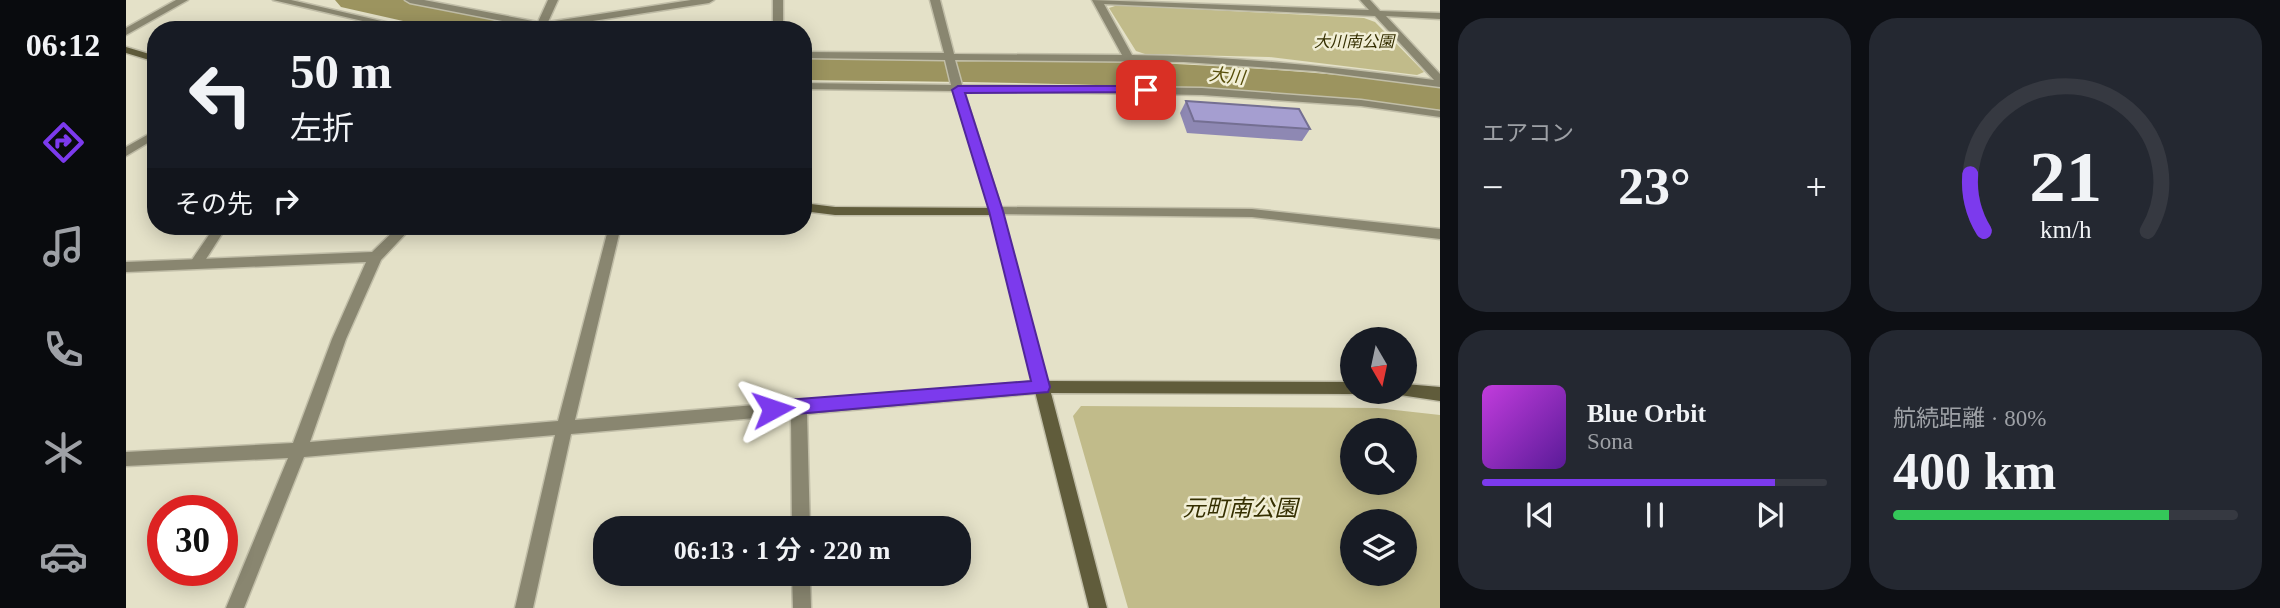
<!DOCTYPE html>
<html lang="ja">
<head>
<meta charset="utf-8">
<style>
  body { margin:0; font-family:"Times New Roman","Noto Sans JP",serif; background:#242831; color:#f1f3f6; height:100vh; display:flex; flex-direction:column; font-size:26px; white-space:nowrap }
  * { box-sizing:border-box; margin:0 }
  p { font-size:23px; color:#9ea1a6 }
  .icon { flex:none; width:38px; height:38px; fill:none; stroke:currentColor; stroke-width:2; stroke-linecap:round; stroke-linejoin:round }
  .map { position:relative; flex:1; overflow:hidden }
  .details { display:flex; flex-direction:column; gap:18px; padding:18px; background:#0d0f14; width:840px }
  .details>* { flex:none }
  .guide { position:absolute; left:21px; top:21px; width:665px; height:214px; border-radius:28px; box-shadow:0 4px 18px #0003; background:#171b24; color:#f1f3f6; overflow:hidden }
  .needle { width:46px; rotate:171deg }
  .fabs { position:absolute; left:1214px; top:327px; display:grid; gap:14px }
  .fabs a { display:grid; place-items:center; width:77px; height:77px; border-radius:50%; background:#171b24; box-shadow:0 4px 18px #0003; font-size:35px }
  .speed { position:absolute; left:21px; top:495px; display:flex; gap:14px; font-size:35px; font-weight:700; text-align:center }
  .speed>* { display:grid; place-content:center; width:91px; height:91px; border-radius:50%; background:#171b24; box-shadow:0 4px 18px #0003; line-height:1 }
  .speed .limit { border:10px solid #d22; background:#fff; color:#111 }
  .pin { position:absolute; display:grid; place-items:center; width:60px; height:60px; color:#fff; margin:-30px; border-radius:14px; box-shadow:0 4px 10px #0006 }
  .me { position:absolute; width:77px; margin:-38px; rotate:85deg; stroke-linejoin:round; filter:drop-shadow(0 0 5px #0008) }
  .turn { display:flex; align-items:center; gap:24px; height:147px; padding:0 28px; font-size:32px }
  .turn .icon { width:91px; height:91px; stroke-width:2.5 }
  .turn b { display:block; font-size:49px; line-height:60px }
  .then { display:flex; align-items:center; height:66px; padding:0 28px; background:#0003; gap:14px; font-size:26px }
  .big { font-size:52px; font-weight:600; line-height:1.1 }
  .details .tile { flex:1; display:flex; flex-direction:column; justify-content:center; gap:10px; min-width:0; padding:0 24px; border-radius:28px; background:#242831 }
  .details .dial { align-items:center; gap:0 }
  .dial svg { height:182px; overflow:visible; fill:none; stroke:#363941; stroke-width:7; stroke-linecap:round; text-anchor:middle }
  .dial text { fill:#f1f3f6; stroke:none }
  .song { display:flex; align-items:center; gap:21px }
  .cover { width:84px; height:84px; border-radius:10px; background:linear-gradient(135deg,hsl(290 70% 55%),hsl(270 70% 35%)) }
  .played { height:7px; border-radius:4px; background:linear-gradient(90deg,#7c3aed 85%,#363941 85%) }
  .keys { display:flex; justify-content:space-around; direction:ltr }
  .heat { display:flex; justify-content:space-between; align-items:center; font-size:38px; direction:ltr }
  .charge { height:10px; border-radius:5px; background:linear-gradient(90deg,#34c759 80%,#363941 0) }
  .details .tiles { flex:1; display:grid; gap:18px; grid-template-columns:repeat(2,1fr) }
  .trip { position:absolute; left:467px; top:516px; width:378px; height:70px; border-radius:28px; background:#171b24; box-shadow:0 4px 18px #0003; font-weight:600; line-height:70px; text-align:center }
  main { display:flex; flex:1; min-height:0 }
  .tab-bar { display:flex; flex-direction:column; width:126px; justify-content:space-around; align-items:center; background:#090b0e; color:#9ea1a6 }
  .tab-bar .icon { width:49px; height:49px }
  .tab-bar .active { color:#7c3aed }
  .tab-bar b { font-size:32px; color:#f1f3f6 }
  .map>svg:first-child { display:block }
</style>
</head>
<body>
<main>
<nav class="tab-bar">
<b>06:12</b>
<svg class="icon active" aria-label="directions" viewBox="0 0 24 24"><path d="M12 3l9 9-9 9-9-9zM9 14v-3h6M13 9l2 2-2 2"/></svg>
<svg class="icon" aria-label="music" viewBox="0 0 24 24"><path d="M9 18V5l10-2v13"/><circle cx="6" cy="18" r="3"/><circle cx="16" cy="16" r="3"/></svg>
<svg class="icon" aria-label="phone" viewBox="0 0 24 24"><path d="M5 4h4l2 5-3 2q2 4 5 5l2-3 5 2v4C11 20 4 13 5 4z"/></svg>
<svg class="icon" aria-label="climate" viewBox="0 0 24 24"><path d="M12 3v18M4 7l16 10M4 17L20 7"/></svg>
<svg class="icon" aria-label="car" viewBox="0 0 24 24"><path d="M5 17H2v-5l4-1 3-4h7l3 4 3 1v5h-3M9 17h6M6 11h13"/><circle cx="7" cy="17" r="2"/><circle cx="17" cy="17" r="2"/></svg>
</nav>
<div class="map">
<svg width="1314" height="608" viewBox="0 0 1314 608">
  <rect width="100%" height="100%" fill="#e4e1c8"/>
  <!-- green -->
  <path fill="#c1bb8a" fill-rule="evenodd" d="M992,5L1238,18L1249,22L1298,72L1291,75L1143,57L1019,54L1010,51L983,8Z
    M955,406L1251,408L1314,415V608H1002L947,416ZM1227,430H1279V483H1227ZM1227,522H1279V574H1227Z"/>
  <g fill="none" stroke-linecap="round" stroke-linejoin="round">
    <!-- river -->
    <path fill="#9c945f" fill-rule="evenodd" d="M209,0H279L384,22L389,30H317L215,7Z
      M677,56C890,59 1102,59 1314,86V110C1102,82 890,83 677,80Z"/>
    <defs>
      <path id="lane" d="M89,226H101L75,267H65L63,264Z"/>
      <path id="street" d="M50,0H62L0,35V28Z
        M147,0H165L294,30H275Z
        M279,0H298L412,22L422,0H432L422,22L565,0H588L583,3L428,27L423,30L284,3Z
        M647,0H657V30H647Z
        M804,0H814L828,54L996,55L966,0L1243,10L1234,0H1244L1254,11L1314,13V19L1260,16L1314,74V87L1189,71L1058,62L829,60L836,85L1076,88L1235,100L1314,111V117L1235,106L1076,95L838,91L875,207L1126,209L1314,229V239L1126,217L866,214L827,91L677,89V83L825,85L819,60L677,58V52L818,53ZM978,4L1249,16L1308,80C1208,67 1108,56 1006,55Z
        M30,130V138L0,156V147Z
        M273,226H287L255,260L220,339L184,442L432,421L483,226H495L449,420L916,381L921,382L924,387L921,392L916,393L681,414L684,528H666L665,415L445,434L407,608H389L429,435L178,457L118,608H100L162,458L0,466V452L167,443L206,339L240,262L0,272V262L246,252Z
        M666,574H684L685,608H667Z"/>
      <path id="secondary" d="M0,47L30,56V62L0,53Z
        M677,203L709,207L874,208L921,381L1227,382V392H1233L1227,394L925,393L981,608H963L865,215H709L677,211Z
        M1279,384L1314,387V401L1274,395L1272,392H1279Z"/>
    </defs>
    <!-- lane casing -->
    <use href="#lane" stroke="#c1bea8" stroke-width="3"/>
    <!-- street casing -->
    <use href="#street" stroke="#c1bea8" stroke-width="3"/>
    <!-- secondary casing -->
    <use href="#secondary" stroke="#c1bea8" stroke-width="3"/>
    <!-- lane -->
    <use href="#lane" fill="#898670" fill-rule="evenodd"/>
    <!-- street -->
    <use href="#street" fill="#898670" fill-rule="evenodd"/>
    <!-- secondary -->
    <use href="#secondary" fill="#605c3b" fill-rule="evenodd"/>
  </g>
  <!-- wall -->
  <path fill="#8e88b3" d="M1060,101L1184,129L1176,141L1061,133L1054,113Z"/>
  <!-- building -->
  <path fill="#a59ed0" stroke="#746f92" stroke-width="2" d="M1060,101L1173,109L1184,129L1068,121Z"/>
  <!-- route -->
  <path fill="#7c3aed" stroke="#51269a" stroke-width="2" d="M1020,86L1026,90L1024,92L839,93L877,211L924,387L922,392L647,416L641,414L638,409L641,403L647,401L905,381L863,211L826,90L832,86Z"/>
  <g text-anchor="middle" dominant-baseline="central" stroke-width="5" stroke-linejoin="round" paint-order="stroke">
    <!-- far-park labels -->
    <g font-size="16" font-style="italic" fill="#352f01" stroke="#f1eed5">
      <text x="1228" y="41">大川南公園</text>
    </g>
    <!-- far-water labels -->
    <g font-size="18" font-style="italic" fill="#574e0b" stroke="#f1eed5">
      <text transform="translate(1101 76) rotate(6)">大川</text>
    </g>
    <!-- near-park labels -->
    <g font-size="23" font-style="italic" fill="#352f01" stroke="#f1eed5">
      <text x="1114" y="508">元町南公園</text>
    </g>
  </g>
</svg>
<div class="fabs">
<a><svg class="needle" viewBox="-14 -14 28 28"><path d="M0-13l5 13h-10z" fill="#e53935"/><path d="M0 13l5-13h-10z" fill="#9ea1a6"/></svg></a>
<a><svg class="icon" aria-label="search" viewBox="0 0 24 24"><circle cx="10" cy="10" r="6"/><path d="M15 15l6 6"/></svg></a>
<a><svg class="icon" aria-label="layers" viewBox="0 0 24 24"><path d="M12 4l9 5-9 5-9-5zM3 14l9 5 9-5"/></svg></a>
</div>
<div class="speed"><div class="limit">30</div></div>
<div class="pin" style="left:1020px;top:90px;background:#d93025"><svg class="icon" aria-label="arrive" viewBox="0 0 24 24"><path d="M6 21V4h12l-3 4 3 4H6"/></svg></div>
<svg class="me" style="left:647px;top:409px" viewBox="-20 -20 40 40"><path d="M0-17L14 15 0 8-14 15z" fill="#7c3aed" stroke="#fff" stroke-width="4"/></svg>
<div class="trip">06:13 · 1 分 · 220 m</div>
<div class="guide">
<div class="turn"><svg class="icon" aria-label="left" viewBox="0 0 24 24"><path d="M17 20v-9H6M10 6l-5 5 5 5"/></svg><div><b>50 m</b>左折</div></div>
<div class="then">その先<svg class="icon" aria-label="right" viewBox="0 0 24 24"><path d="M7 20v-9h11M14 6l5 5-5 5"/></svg></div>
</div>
</div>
<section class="details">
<div class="tiles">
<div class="tile"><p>エアコン</p>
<div class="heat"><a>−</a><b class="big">23°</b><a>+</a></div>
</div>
<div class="tile dial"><svg viewBox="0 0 100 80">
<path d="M14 69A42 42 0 1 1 86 69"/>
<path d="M14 69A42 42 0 0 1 8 44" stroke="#7c3aed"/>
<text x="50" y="56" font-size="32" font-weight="700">21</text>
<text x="50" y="72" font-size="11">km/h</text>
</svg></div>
<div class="tile">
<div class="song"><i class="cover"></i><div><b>Blue Orbit</b><p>Sona</p></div></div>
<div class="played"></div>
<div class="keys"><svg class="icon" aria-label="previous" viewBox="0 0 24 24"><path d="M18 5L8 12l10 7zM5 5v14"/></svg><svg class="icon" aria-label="pause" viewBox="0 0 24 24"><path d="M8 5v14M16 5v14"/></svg><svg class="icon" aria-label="next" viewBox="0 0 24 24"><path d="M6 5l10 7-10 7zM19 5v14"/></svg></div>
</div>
<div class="tile"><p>航続距離 · 80%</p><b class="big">400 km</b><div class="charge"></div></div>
</div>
</section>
</main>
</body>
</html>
